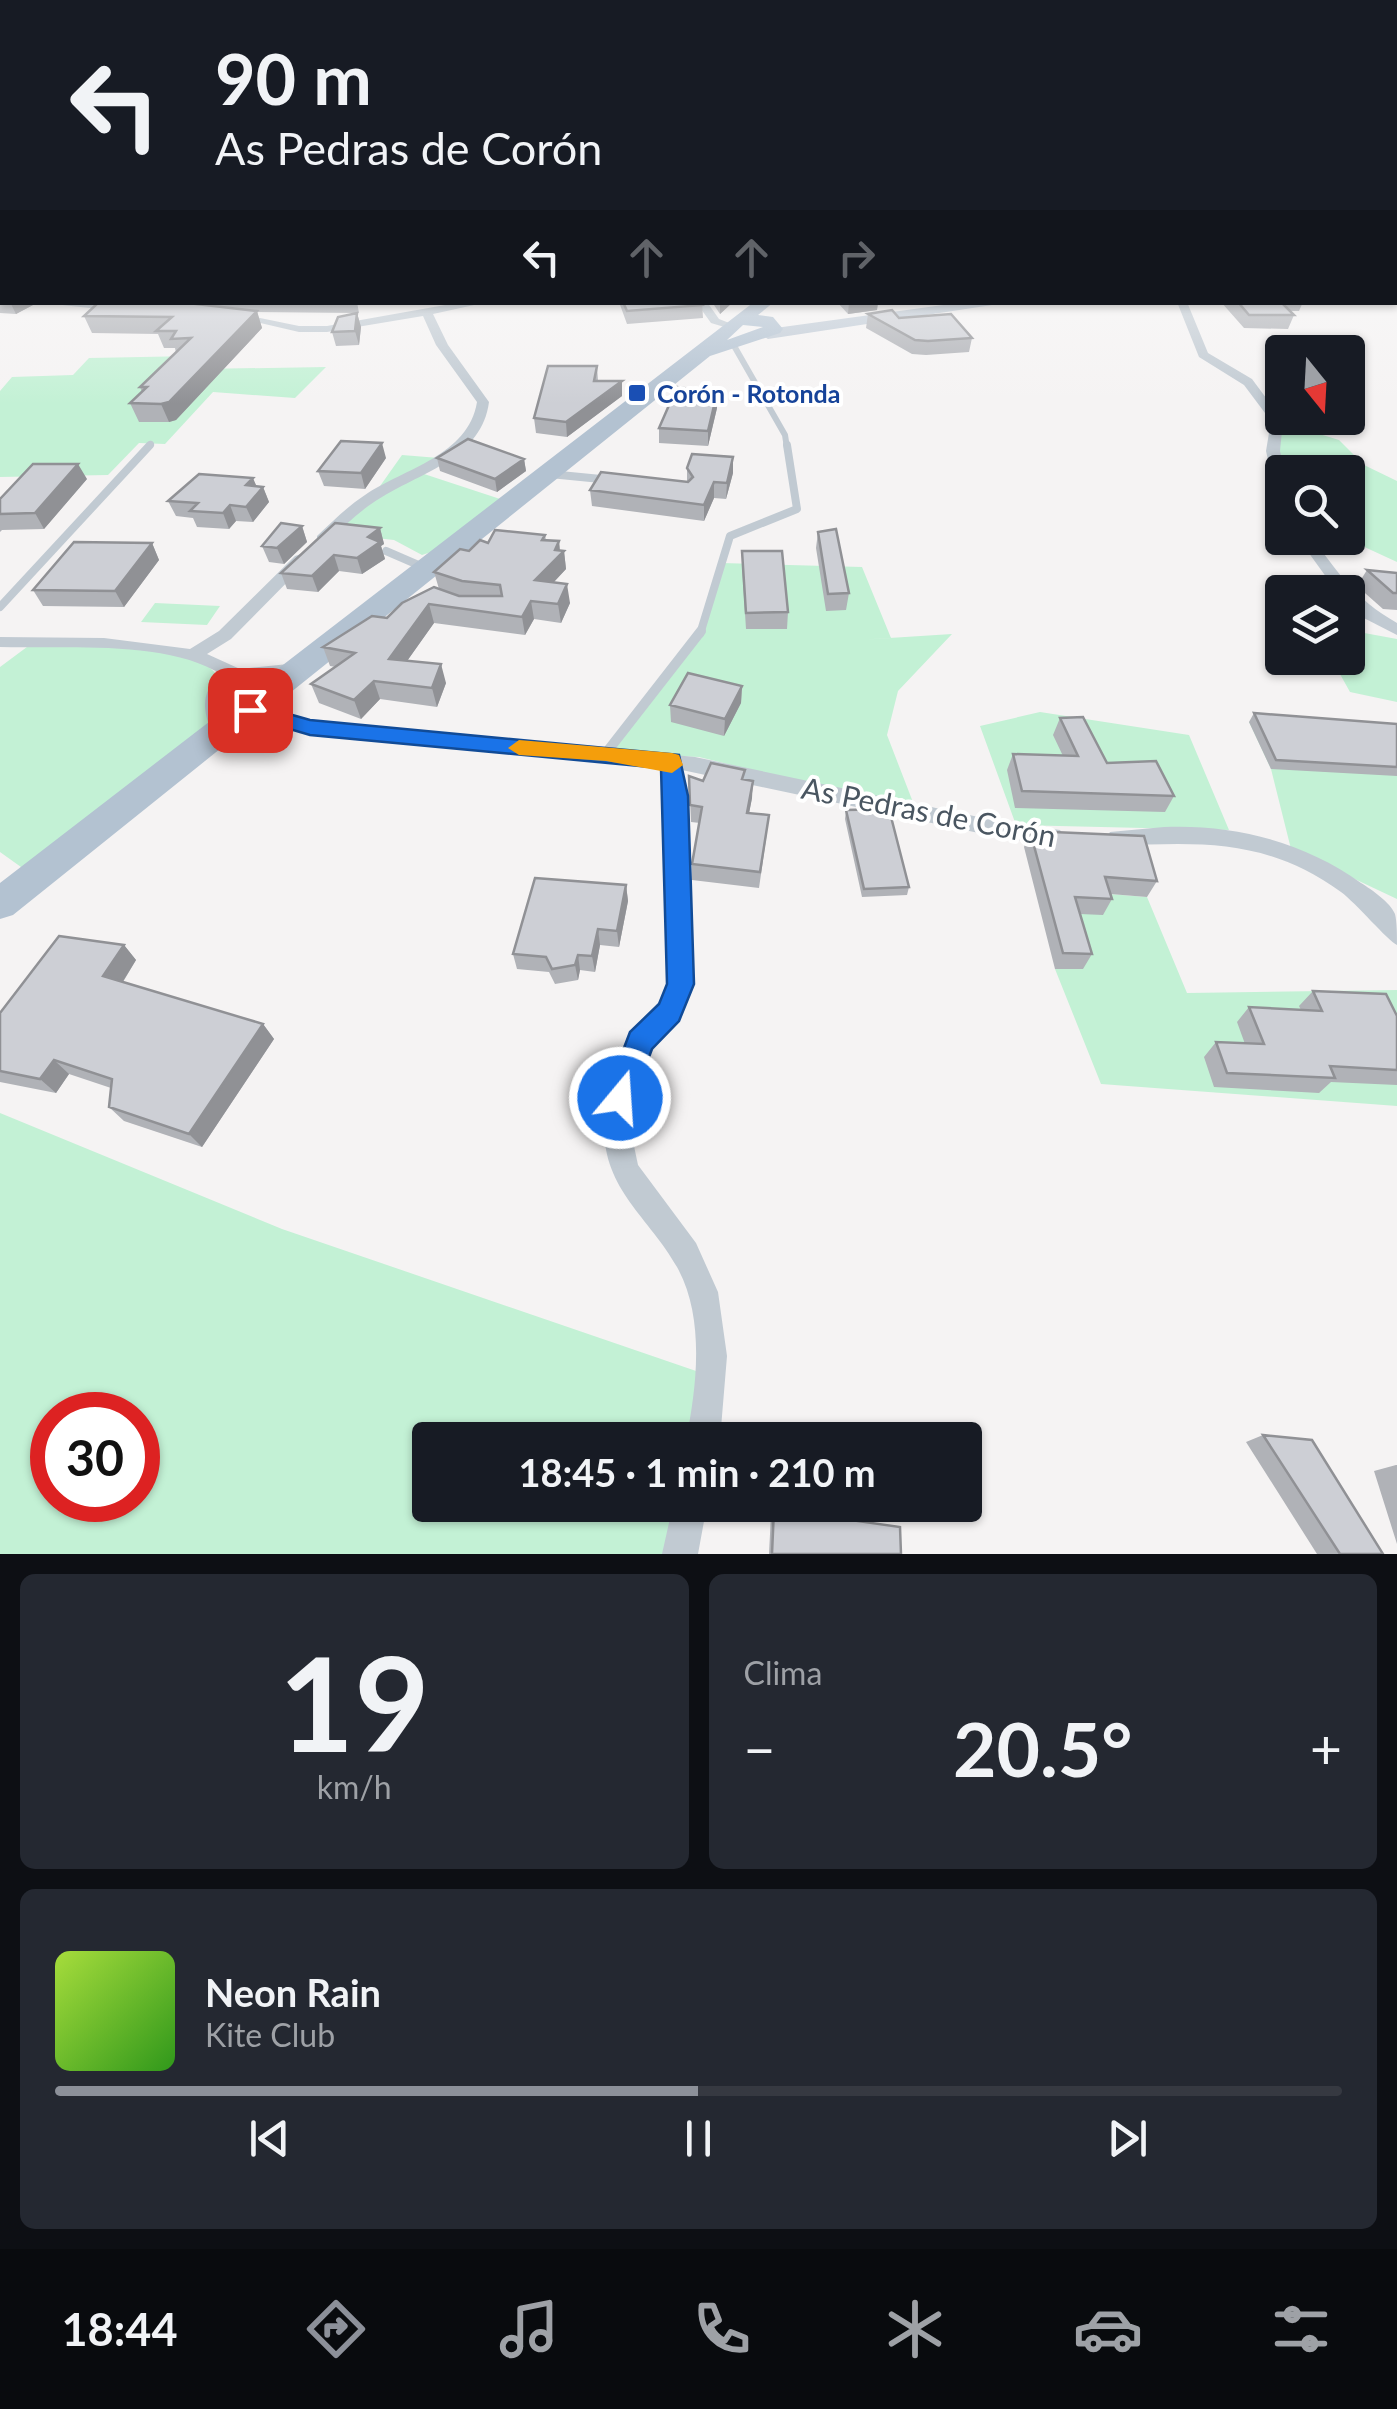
<!DOCTYPE html>
<html lang="es">
<head>
<meta charset="utf-8">
<style>
  body { margin:0; font-family:Lato,sans-serif; background:#242831; color:#f1f3f6; height:100vh; display:flex; flex-direction:column; font-size:38px; white-space:nowrap }
  * { box-sizing:border-box; margin:0 }
  p { font-size:32px; color:#9ea1a6 }
  .icon { flex:none; width:55px; height:55px; fill:none; stroke:currentColor; stroke-width:2; stroke-linecap:round; stroke-linejoin:round }
  .map { position:relative; height:1554px; overflow:hidden }
  .panel { display:flex; flex-direction:column; gap:20px; padding:20px; background:#0d0f14; flex:1 }
  .panel>* { flex:none }
  .top-card { position:absolute; left:0px; top:0px; width:1398px; height:305px; box-shadow:0 2px 8px #0004; background:#171b24; color:#f1f3f6; overflow:hidden }
  .needle { width:65px; rotate:162deg }
  .buttons { position:absolute; left:1265px; top:335px; display:grid; gap:20px }
  .buttons a { display:grid; place-items:center; width:100px; height:100px; border-radius:10px; background:#171b24; box-shadow:0 2px 8px #0004; font-size:50px }
  .speed { position:absolute; left:30px; top:1392px; display:flex; gap:20px; font-size:50px; font-weight:700; text-align:center }
  .speed>* { display:grid; place-content:center; width:130px; height:130px; border-radius:50%; background:#171b24; box-shadow:0 2px 8px #0004; line-height:1 }
  .speed .limit { border:15px solid #d22; background:#fff; color:#111 }
  .pin { position:absolute; display:grid; place-items:center; width:85px; height:85px; color:#fff; margin:-42px; border-radius:20px; box-shadow:0 5px 15px #0006 }
  .me { position:absolute; width:110px; margin:-55px; rotate:18deg; stroke-linejoin:round; filter:drop-shadow(0 0 8px #0008) }
  .turn { display:flex; align-items:center; gap:35px; height:210px; padding:0 50px; font-size:45px }
  .turn .icon { width:130px; height:130px; stroke-width:2.5 }
  .turn b { display:block; font-size:70px; line-height:85px }
  .lanes { display:flex; align-items:center; height:95px; padding:0 50px; background:#0003; justify-content:center; gap:50px; direction:ltr }
  .lanes .off { opacity:.35 }
  .big { font-size:75px; font-weight:700; line-height:1.1 }
  .panel .widget { flex:1; display:flex; flex-direction:column; justify-content:center; gap:15px; min-width:0; padding:0 35px; border-radius:15px; background:#242831 }
  .panel .dial { align-items:center; gap:0 }
  .dial b { font-size:130px; line-height:1 }
  .song { display:flex; align-items:center; gap:30px }
  .cover { width:120px; height:120px; border-radius:15px; background:linear-gradient(135deg,hsl(80 70% 55%),hsl(110 70% 35%)) }
  .played { height:10px; border-radius:5px; background:linear-gradient(90deg,#8c9099 50%,#363941 50%) }
  .keys { display:flex; justify-content:space-around; direction:ltr }
  .heat { display:flex; justify-content:space-between; align-items:center; font-size:55px; direction:ltr }
  .panel .tiles { flex:1; display:grid; gap:20px; grid-template-columns:1fr 1fr }
  .widget:last-child { grid-column:span 2 }
  .trip { position:absolute; left:412px; top:1422px; width:570px; height:100px; border-radius:10px; background:#171b24; box-shadow:0 2px 8px #0004; font-weight:700; line-height:100px; text-align:center }
  .tabs { display:flex; height:160px; justify-content:space-around; align-items:center; background:#090b0e; color:#9ea1a6 }
  .tabs .icon { width:70px; height:70px }
  .tabs .current { color:#8c9099 }
  .tabs b { font-size:45px; color:#f1f3f6 }
  .map>svg:first-child { display:block }
</style>
</head>
<body>
<div class="map">
<svg width="1397" height="1554" viewBox="0 0 1397 1554">
  <rect width="100%" height="100%" fill="#f5f3f3"/>
  <!-- green -->
  <path fill="#c3f1d5" fill-rule="evenodd" d="M194,356L200,369L326,367L295,398L213,392L165,444L139,443L108,475L0,477V391L12,377L73,375L89,358Z
    M1277,421L1339,440L1364,465L1397,481V562L1345,538L1348,472H1282L1275,442Z
    M402,455L439,458L418,472L512,503L465,541L422,555L394,540L329,533L373,496Z
    M722,563L862,567L891,638L858,640L952,634L898,691L887,735L916,810L699,757L606,753L699,636Z
    M155,603L220,606L207,625L141,622Z
    M1348,630L1397,639V702L1350,692L1331,658H1348Z
    M31,644L181,650L195,654L224,681L214,691L221,732L35,877L0,852V667Z
    M1040,712L1189,735L1229,830L1016,825L980,726Z
    M1249,722L1397,733V899L1291,849L1271,769Z
    M1096,893L1147,897L1187,993L1397,990V1106L1101,1084L1055,969H1083L1067,913Z
    M0,1113L282,1229L699,1372L693,1440H430V1505H678L666,1554H0ZM52,1415H138V1500H52Z"/>
  <g fill="none" stroke-linecap="round" stroke-linejoin="round">
    <!-- lane-far2 -->
    <path stroke="#c1cad2" stroke-width="6" d="M733,344L785,435L787,448
      M147,448L151,444"/>
    <!-- lane-far1 -->
    <path stroke="#c1cad2" stroke-width="8" d="M550,474L611,480
      M386,551L423,567
      M0,607L150,445
      M700,634L730,536L797,509L787,445"/>
    <!-- lane -->
    <path stroke="#c1cad2" stroke-width="10" d="M606,753L701,631"/>
    <!-- street -->
    <path fill="#c1cad2" fill-rule="evenodd" d="M35,302H87L122,308L117,311Z
      M462,302H488L433,314L448,345L489,402C482,457 423,472 382,497C361,509 345,526 327,542H317V536C332,522 348,506 365,495C405,468 468,456 477,402L436,345L423,316L327,332H299L231,316L236,313L299,326H327Z
      M696,302H707L719,319L737,326L731,329L711,323Z
      M1177,302H1187L1208,353L1252,379L1283,421L1280,451L1285,472L1282,495L1275,491L1266,451L1271,421L1244,385L1199,357Z
      M1298,538H1312C1341,576 1354,598 1397,623V635L1356,614L1348,604V592H1337Z
      M301,554L307,556V562L231,639L207,654L240,669L308,662L311,666L308,670L252,678L268,703L264,708L309,720L695,757L1007,823L1060,830L1064,836L1060,842L1053,844L1007,839L682,770L686,796L692,984L680,1014L643,1060L634,1090L630,1127L638,1165L696,1243L718,1292L727,1356L720,1440H686C697,1386 705,1317 677,1267C649,1217 604,1191 604,1127C603,1093 615,1053 636,1026C648,1012 663,1003 668,984L666,796L662,768L309,734L243,715L241,710L243,705L250,704L236,683L223,696V711L231,732L221,739L214,737C203,714 198,690 223,675C166,639 66,649 0,647V637L104,638L190,649L219,631L295,556Z
      M1164,827C1234,824 1304,842 1361,883C1372,890 1390,902 1395,914C1397,922 1397,936 1397,945C1388,941 1356,903 1341,892C1268,839 1202,842 1117,846L1110,844L1106,838L1110,832Z
      M673,1505H707L698,1554H662Z"/>
    <!-- secondary -->
    <path fill="#c1cbd6" fill-rule="evenodd" d="M1395,247H1397V255H1395Z
      M965,302H1012L768,339L760,334L768,329Z"/>
    <!-- primary -->
    <path fill="#b3c2d1" fill-rule="evenodd" d="M754,302H774L758,315L773,317L783,329L780,333L710,356L13,915L0,919V883ZM743,325L763,327L727,340Z"/>
  </g>
  <!-- wall -->
  <path fill="#b0b2b7" d="M0,265L2,266V302H33V305L16,314L0,313Z
    M99,302H357L359,313H357L361,327L359,345L336,346L332,332L355,313L257,312L262,328L176,420L169,422H139L130,403L142,392L140,387L176,353L175,348H164L158,334L92,333L84,316Z
    M619,302H702L703,318L627,324Z
    M712,302H733L720,314Z
    M837,302H878L877,310L848,314Z
    M1221,302H1303L1299,311H1290L1294,315L1288,329L1244,328Z
    M868,314L899,318L972,338L969,352L926,355L912,354L866,328Z
    M597,366L598,381H622V396L567,437L536,433L534,418Z
    M717,408L708,446L659,443V428Z
    M386,458L365,489L324,486L318,471Z
    M437,458L524,459L526,471L497,492L440,471Z
    M687,468L733,473L726,499L714,498L704,521L592,506L590,490L687,482Z
    M87,479L44,529L2,530L0,532V499Z
    M256,486L263,487L269,502L253,522L236,521L229,529L197,527L193,518L176,516L168,501Z
    M302,526L307,542L284,564L269,562L262,546Z
    M380,528L384,544L381,546L385,559L362,574L339,571L318,592L287,589L281,573Z
    M818,532L849,593L846,610L826,611L816,548Z
    M545,535L546,540L559,541L560,550L564,551L566,569L553,583L570,603L561,623L534,619L525,635L434,623L407,661L446,683L437,707L380,699L361,719L319,703L311,684L336,667L330,666L323,647L387,618L439,589L434,572L469,551L488,543Z
    M152,543L159,560L124,607L43,606L33,590Z
    M742,551L788,612L787,629H746L742,567Z
    M1367,570L1397,573V610L1383,609L1357,586Z
    M742,686L741,703L724,736L671,722L670,705Z
    M1254,713L1397,724V776L1271,769L1249,722Z
    M1060,718L1107,763L1174,796L1165,812L1015,808L1007,770L1013,754L1063,756L1053,735Z
    M689,776L703,781L745,779L752,798L749,813L767,832L759,888L692,880V864L700,823L691,822Z
    M846,810L909,887L907,895L862,897L845,819Z
    M1030,831L1157,881L1147,897L1110,894L1112,899L1103,915L1080,914L1092,954L1083,969H1055L1024,847Z
    M626,885L628,901L619,947L600,945L595,972L580,970L578,980L555,984L549,972L517,969L513,954Z
    M124,945L136,960L123,982L263,1024L274,1039L202,1147L124,1121L109,1107L111,1088L69,1074L56,1093L0,1082V1013Z
    M1313,991L1397,1016V1085L1331,1082L1319,1093L1214,1087L1204,1057L1216,1042L1245,1044L1237,1022L1249,1007L1301,1010L1299,1006Z
    M1263,1435L1383,1554H1317L1246,1442Z
    M1396,1465H1397V1544L1374,1471Z
    M774,1509L901,1554H769L771,1514Z"/>
  <!-- shaded-wall -->
  <path fill="#909195" d="M10,302H33V305L16,314Z
    M720,302H733L720,314Z
    M849,302H878L877,310L848,314Z
    M257,311L262,328L176,420L169,422L161,404Z
    M357,313L361,327L359,345L355,331Z
    M622,381V396L567,437L566,422Z
    M717,393V408L708,446V431Z
    M382,443L386,458L365,489L361,473Z
    M733,457V473L726,499L727,483Z
    M524,459L526,471L497,492L495,479Z
    M78,464L87,479L44,529L35,513Z
    M253,478L259,492L263,487L269,502L253,522L246,507V485Z
    M714,482V498L704,521V505Z
    M230,505L236,521L229,529L223,513Z
    M302,526L307,542L284,564L277,548Z
    M380,528L384,544L381,546L385,559L362,574L357,558L368,537Z
    M559,541L560,555L564,551L566,569L538,599L535,580Z
    M152,543L159,560L124,607L115,591Z
    M334,555L339,571L318,592L312,576Z
    M567,584L570,603L561,623L558,604Z
    M531,601L534,619L525,635L522,617Z
    M429,604L434,623L395,678L389,659Z
    M441,664L446,683L437,707L432,688Z
    M374,681L380,699L361,719L354,700Z
    M742,686L741,703L724,736L725,719Z
    M753,781L752,798L746,829L747,813Z
    M626,885L628,901L619,947L617,931Z
    M598,929L600,945L595,972L592,956Z
    M124,945L136,960L117,991L103,976Z
    M578,955L580,970L578,980L575,965Z
    M263,1024L274,1039L202,1147L189,1134Z
    M54,1060L69,1074L56,1093L40,1079Z"/>
  <!-- building -->
  <path fill="#cdcfd5" stroke="#909195" stroke-width="2.5" d="M1395,187H1397V230L1395,229Z
    M0,265L2,266V300H0Z
    M99,302H179L257,311L169,402L161,404L130,403L147,387H140L191,338L171,339L176,331H156L172,317L84,316Z
    M623,302H702L703,305L627,311Z
    M1238,302H1281L1294,315H1249Z
    M892,310L899,318L951,314L972,338L928,341L915,340L868,314Z
    M357,313L355,331L332,332L338,317Z
    M548,366H597L594,381H622L566,422L534,418Z
    M677,387L717,393L708,431L659,428Z
    M468,439L524,459L495,479L437,458Z
    M341,441L382,443L361,473L318,471Z
    M692,454L733,457L727,483L714,482L704,505L590,490L601,472L688,482L693,477L687,468Z
    M33,464H78L35,513L0,514V499Z
    M199,474L253,478L246,485L263,487L246,507L230,505L223,513L190,511L198,503L168,501Z
    M281,523L302,526L277,548L262,546Z
    M335,523L380,528L368,537L380,542L357,558L334,555L312,576L281,573Z
    M836,529L849,593L828,594L818,532Z
    M495,530L545,535L542,540L559,541L555,550L564,551L535,580L567,584L558,604L531,601L522,617L429,604L389,659L441,664L432,688L374,681L354,700L311,684L355,653L323,647L372,616L387,618L402,603L434,587L459,596H502L500,585L462,581L434,572L460,549L469,551L480,540L488,543Z
    M74,542L152,543L115,591L33,590Z
    M742,551H782L788,612L746,613Z
    M1367,570L1397,573V593H1393Z
    M688,673L742,686L725,719L670,705Z
    M1254,713L1397,724V767L1276,760Z
    M1083,717L1107,763L1156,761L1174,796L1022,791L1013,754L1078,756L1060,718Z
    M711,763L745,770L742,779L753,781L747,813L769,815L760,872L692,864L702,807L690,805L689,776L703,781Z
    M889,809L909,887L864,889L846,810Z
    M1030,831L1144,836L1157,881L1105,877L1112,899L1075,897L1092,954L1063,953Z
    M535,878L626,885L617,931L598,929L592,956L578,955L575,965L552,969L546,957L513,954Z
    M59,936L124,945L103,976L263,1024L189,1134L109,1107L112,1079L54,1060L40,1079L0,1071V1013Z
    M1313,991L1386,994L1397,1016V1070L1330,1066L1335,1078L1227,1073L1216,1042L1264,1044L1249,1007L1322,1011Z
    M1263,1435L1312,1440L1383,1554H1340Z
    M774,1509L900,1527L901,1554H772Z"/>
  <!-- sky -->
  <linearGradient id="sky" x2="0" y2="1"><stop stop-color="#85c3ea"/><stop offset="0.46" stop-color="#fafafa"/><stop offset="1" stop-color="#fafafa" stop-opacity="0"/></linearGradient>
  <rect width="1397" height="404" fill="url(#sky)"/>
  <!-- route -->
  <path fill="#1a73e8" stroke="#114b97" stroke-width="2.5" d="M250,703L310,720L679,755L688,796L694,984L679,1021L652,1049L630,1108L620,1112L609,1108L605,1098L630,1032L659,1004L667,984L661,768L310,735L242,715L239,710Z"/>
  <!-- slow -->
  <path fill="#f59e0b" d="M519,740L672,753L679,755L683,765L672,773L606,761L519,755L508,748Z"/>
  <!-- markers -->
  <rect fill="#1a4fb4" stroke="#fff" stroke-width="4" x="627" y="383" width="20" height="20" rx="5"/>
  <g text-anchor="middle" dominant-baseline="central" stroke-width="8" stroke-linejoin="round" paint-order="stroke">
    <!-- far-transit labels -->
    <g font-size="25" font-weight="bold" fill="#164399" stroke="#fff" text-anchor="start">
      <text x="657" y="393">Corón - Rotonda</text>
    </g>
    <!-- street labels -->
    <g font-size="30" fill="#4a5661" stroke="#fff">
      <text transform="translate(929 811) rotate(11)">As Pedras de Corón</text>
    </g>
  </g>
</svg>
<div class="buttons">
<a><svg class="needle" viewBox="-14 -14 28 28"><path d="M0-13l5 13h-10z" fill="#e53935"/><path d="M0 13l5-13h-10z" fill="#9ea1a6"/></svg></a>
<a><svg class="icon" aria-label="search" viewBox="0 0 24 24"><circle cx="10" cy="10" r="6"/><path d="M15 15l6 6"/></svg></a>
<a><svg class="icon" aria-label="layers" viewBox="0 0 24 24"><path d="M12 4l9 5-9 5-9-5zM3 14l9 5 9-5"/></svg></a>
</div>
<div class="speed"><div class="limit">30</div></div>
<div class="pin" style="left:250px;top:710px;background:#d93025"><svg class="icon" aria-label="arrive" viewBox="0 0 24 24"><path d="M6 21V4h12l-3 4 3 4H6"/></svg></div>
<svg class="me" style="left:620px;top:1098px" viewBox="-20 -20 40 40"><circle r="17" fill="#1a73e8" stroke="#fff" stroke-width="3"/><path d="M0-11L8 9 0 5-8 9z" fill="#fff"/></svg>
<div class="trip">18:45 · 1 min · 210 m</div>
<div class="top-card">
<div class="turn"><svg class="icon" aria-label="left" viewBox="0 0 24 24"><path d="M17 20v-9H6M10 6l-5 5 5 5"/></svg><div><b>90 m</b>As Pedras de Corón</div></div>
<div class="lanes"><svg class="icon" aria-label="left" viewBox="0 0 24 24"><path d="M17 20v-9H6M10 6l-5 5 5 5"/></svg><svg class="icon off" aria-label="ahead" viewBox="0 0 24 24"><path d="M12 20V5M6 11l6-6 6 6"/></svg><svg class="icon off" aria-label="ahead" viewBox="0 0 24 24"><path d="M12 20V5M6 11l6-6 6 6"/></svg><svg class="icon off" aria-label="right" viewBox="0 0 24 24"><path d="M7 20v-9h11M14 6l5 5-5 5"/></svg></div>
</div>
</div>
<section class="panel">
<div class="tiles">
<div class="widget dial"><b>19</b><p>km/h</p></div>
<div class="widget"><p>Clima</p>
<div class="heat"><a>−</a><b class="big">20.5°</b><a>+</a></div>
</div>
<div class="widget">
<div class="song"><i class="cover"></i><div><b>Neon Rain</b><p>Kite Club</p></div></div>
<div class="played"></div>
<div class="keys"><svg class="icon" aria-label="previous" viewBox="0 0 24 24"><path d="M18 5L8 12l10 7zM5 5v14"/></svg><svg class="icon" aria-label="pause" viewBox="0 0 24 24"><path d="M8 5v14M16 5v14"/></svg><svg class="icon" aria-label="next" viewBox="0 0 24 24"><path d="M6 5l10 7-10 7zM19 5v14"/></svg></div>
</div>
</div>
</section>
<nav class="tabs">
<b>18:44</b>
<svg class="icon current" aria-label="directions" viewBox="0 0 24 24"><path d="M12 3l9 9-9 9-9-9zM9 14v-3h6M13 9l2 2-2 2"/></svg>
<svg class="icon" aria-label="music" viewBox="0 0 24 24"><path d="M9 18V5l10-2v13"/><circle cx="6" cy="18" r="3"/><circle cx="16" cy="16" r="3"/></svg>
<svg class="icon" aria-label="phone" viewBox="0 0 24 24"><path d="M5 4h4l2 5-3 2q2 4 5 5l2-3 5 2v4C11 20 4 13 5 4z"/></svg>
<svg class="icon" aria-label="climate" viewBox="0 0 24 24"><path d="M12 3v18M4 7l16 10M4 17L20 7"/></svg>
<svg class="icon" aria-label="car" viewBox="0 0 24 24"><path d="M5 17H2v-5l4-1 3-4h7l3 4 3 1v5h-3M9 17h6M6 11h13"/><circle cx="7" cy="17" r="2"/><circle cx="17" cy="17" r="2"/></svg>
<svg class="icon" aria-label="filters" viewBox="0 0 24 24"><path d="M4 7h16M4 17h16"/><circle cx="9" cy="7" r="2"/><circle cx="15" cy="17" r="2"/></svg>
</nav>
</body>
</html>
